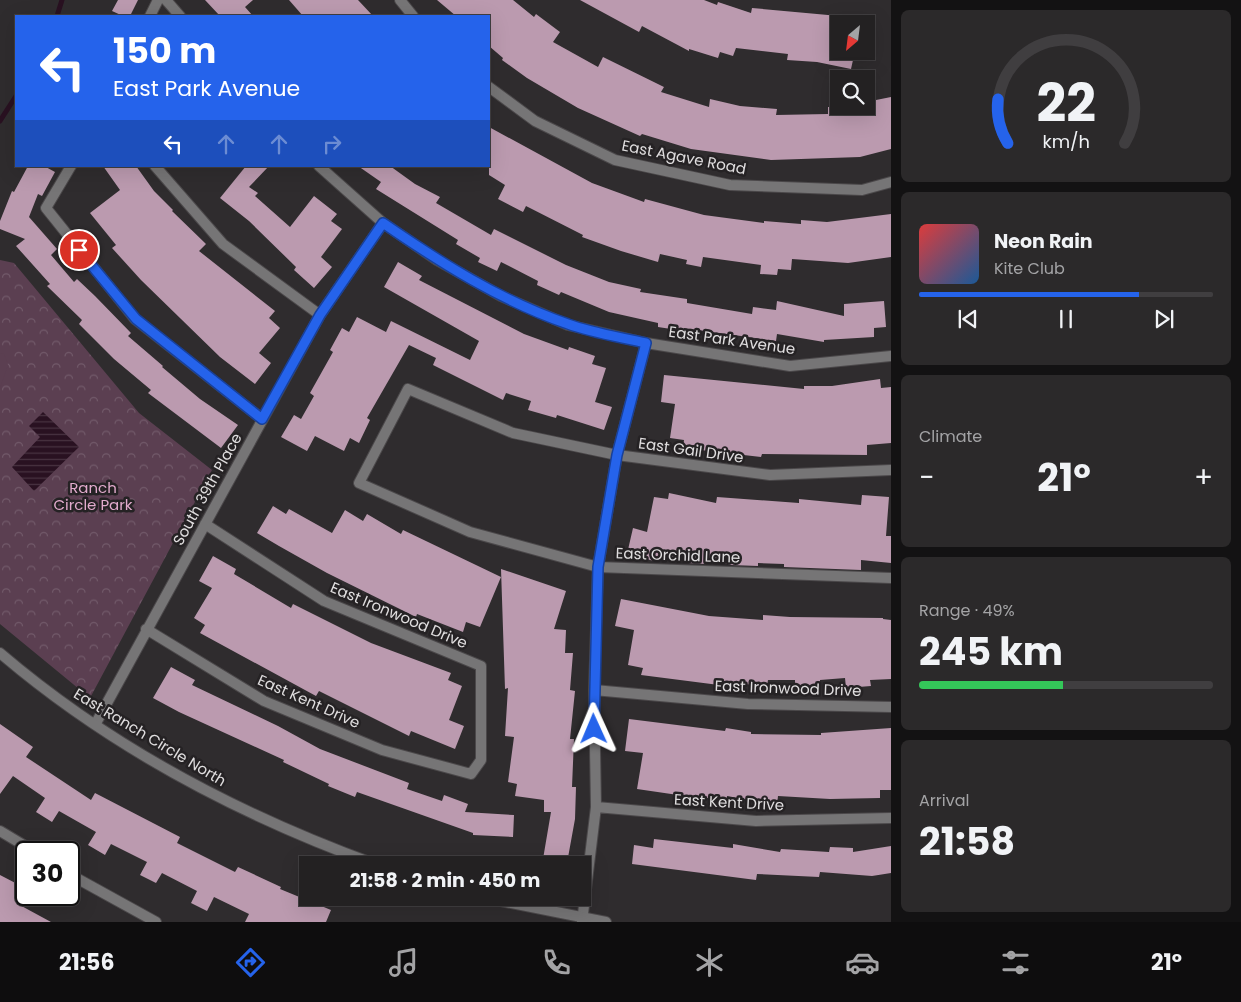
<!DOCTYPE html>
<html lang="en">
<head>
<meta charset="utf-8">
<style>
  body { margin:0; font-family:Poppins,sans-serif; background:#2b292a; color:#f1f3f6; height:100vh; display:flex; flex-direction:column; font-size:19px; white-space:nowrap }
  * { box-sizing:border-box; margin:0 }
  p { font-size:16px; color:#a3a3a5 }
  .icon { flex:none; width:28px; height:28px; fill:none; stroke:currentColor; stroke-width:2; stroke-linecap:round; stroke-linejoin:round }
  .map { position:relative; flex:1; overflow:hidden }
  .sheet { display:flex; flex-direction:column; gap:10px; padding:10px; background:#131213; width:350px }
  .sheet>* { flex:none }
  .banner { position:absolute; left:15px; top:15px; width:475px; height:152px; border-radius:0px; box-shadow:0 5px 20px #0002,0 0 0 1px #403e40; background:#2563eb; color:#fff; overflow:hidden }
  .needle { width:32px; rotate:208deg }
  .tools { position:absolute; left:830px; top:15px; display:grid; gap:10px }
  .tools a { display:grid; place-items:center; width:45px; height:45px; border-radius:0px; background:#232122; box-shadow:0 5px 20px #0002,0 0 0 1px #403e40; font-size:25px }
  .speed { position:absolute; left:15px; top:841px; display:flex; gap:10px; font-size:25px; font-weight:700; text-align:center }
  .speed>* { display:grid; place-content:center; width:65px; height:65px; border-radius:50%; background:#232122; box-shadow:0 5px 20px #0002,0 0 0 1px #403e40; line-height:1 }
  .speed .limit { border:2px solid #111; border-radius:8px; background:#fff; color:#111 }
  .pin { position:absolute; display:grid; place-items:center; width:42px; height:42px; color:#fff; margin:-21px; border:2px solid #fff; border-radius:50%; box-shadow:0 1px 5px #0007 }
  .me { position:absolute; width:55px; margin:-28px; rotate:359deg; stroke-linejoin:round; filter:drop-shadow(0 0 4px #0008) }
  .turn { display:flex; align-items:center; gap:18px; height:105px; padding:0 15px; font-size:22px }
  .turn .icon { width:65px; height:65px; stroke-width:2.5 }
  .turn b { display:block; font-size:35px; line-height:42px }
  .lanes { display:flex; align-items:center; height:48px; padding:0 15px; background:#0003; justify-content:center; gap:25px; direction:ltr }
  .lanes .off { opacity:.35 }
  .big { font-size:38px; font-weight:700; line-height:1.1 }
  .sheet .widget { flex:1; display:flex; flex-direction:column; justify-content:center; gap:8px; min-width:0; padding:0 18px; border-radius:8px; background:#2b292a }
  .sheet .dial { align-items:center; gap:0 }
  .dial svg { height:130px; overflow:visible; fill:none; stroke:#403e40; stroke-width:7; stroke-linecap:round; text-anchor:middle }
  .dial text { fill:#f1f3f6; stroke:none }
  .song { display:flex; align-items:center; gap:15px }
  .cover { width:60px; height:60px; border-radius:8px; background:linear-gradient(135deg,hsl(0 70% 55%),hsl(210 70% 35%)) }
  .played { height:5px; border-radius:2px; background:linear-gradient(90deg,#2563eb 75%,#403e40 75%) }
  .keys { display:flex; justify-content:space-around; direction:ltr }
  .heat { display:flex; justify-content:space-between; align-items:center; font-size:28px; direction:ltr }
  .charge { height:8px; border-radius:4px; background:linear-gradient(90deg,#34c759 49%,#403e40 0) }
  .trip { position:absolute; left:299px; top:856px; width:292px; height:50px; border-radius:0px; background:#232122; box-shadow:0 5px 20px #0002,0 0 0 1px #403e40; font-weight:700; line-height:50px; text-align:center }
  .tabs { display:flex; height:80px; justify-content:space-around; align-items:center; background:#0e0d0e; color:#a3a3a5 }
  .tabs .icon { width:35px; height:35px }
  .tabs .on { color:#2563eb }
  .tabs b { font-size:22px; color:#f1f3f6 }
  main { display:flex; flex:1; min-height:0 }
  .map>svg:first-child { display:block }
</style>
</head>
<body>
<main>
<div class="map">
<svg width="891" height="922" viewBox="0 0 891 922">
  <defs>
    <pattern id="park-crowns" width="20" height="18" patternUnits="userSpaceOnUse" patternTransform="scale(1.25)"><rect width="20" height="18" fill="#5b3f51"/><path d="M2 6a3 3 0 1 1 6 0M12 15a3 3 0 1 1 6 0" fill="none" stroke="#725a6a"/></pattern>
    <pattern id="water-rules" width="6" height="5" patternUnits="userSpaceOnUse" patternTransform="scale(1.25)"><rect width="6" height="5" fill="#291121"/><path d="M0 2.5h6" fill="none" stroke="#483341"/></pattern>
  </defs>
  <rect width="100%" height="100%" fill="#2f2c2e"/>
  <!-- park -->
  <path fill="url(#park-crowns)" d="M0,260L14,263L139,413L212,470L90,698L0,624Z"/>
  <!-- pitch -->
  <path fill="#5b3f51" d="M0,353L4,354L8,364L0,389Z"/>
  <!-- water -->
  <path fill="url(#water-rules)" d="M43,412L79,447L34,491L12,467L40,437L29,426Z"/>
  <g fill="none" stroke-linecap="round" stroke-linejoin="round">
    <!-- stream -->
    <path stroke="#291121" stroke-width="5" d="M57,16L62,0
      M0,121L16,96"/>
  </g>
  <!-- building -->
  <path fill="#bb9aaf" d="M118,0H138L130,16H123L112,11Z
    M205,0H253L245,7L253,16H220Z
    M289,0H358L373,16H303Z
    M437,0H513L534,17L536,14L560,32L553,42L598,67L603,57L664,87L661,92L709,107L710,99L740,106L777,109L776,115L828,114V107L866,106V102L891,97V149L860,157L771,160L691,149L642,134L640,136L578,108L527,78L502,60L503,58L489,46V16H456Z
    M580,0H704L717,5L718,2L751,13L752,8L839,16V51H855L851,69L817,62L787,60L788,54L736,48L733,56L720,52L718,58L689,49V51L642,26L639,32Z
    M489,127L592,183L644,202L645,199L704,215L764,223V221L801,224V220L827,222L891,214V257L848,263L792,259L791,270L778,269L777,275L760,274L761,265L703,257L701,267L686,264L687,260L660,254L658,262L621,251L582,237L583,235L526,206L523,212L498,199L505,185L489,175Z
    M28,166H44L55,172L42,196L38,194L29,217L57,249L51,255L74,282L77,279L95,296L131,333L128,336L163,366L162,367L200,399L238,425L221,448L148,393L151,390L114,359L79,324L82,320L47,286L50,284L16,246L25,239L0,229V221L12,191L14,192Z
    M103,166H136L154,191L173,210L172,211L206,244L199,251L275,311L269,318L280,328L259,353L271,363L255,384L220,357L141,280L112,248L116,245L90,213L120,190Z
    M246,166H269L249,187L258,193L255,196L290,227L314,196L337,214L331,221L342,229L321,257L332,267L314,288L294,270L296,267L249,221L220,198Z
    M358,166H390L415,184L440,197L436,203L491,235L494,229L566,265L609,282L641,289L640,292L687,299V303L752,314L753,307L776,310L777,301L844,316V304L884,301L886,327L874,328V337L824,340V342L777,334L776,341L684,328V331L658,327V323L609,312L561,292L559,295L537,285L538,281L501,262L497,271L478,262L480,258L456,244L458,240L376,189L381,182Z
    M398,262L422,276L419,280L524,334L568,350L569,347L595,356L592,364L606,368L595,402L612,407L604,430L557,415L556,418L528,410L531,401L506,393L503,400L433,365L436,358L409,345L367,418L370,420L359,443L350,438L344,451L315,436L307,451L281,437L294,415L301,419L314,396L310,393L333,352L330,350L342,328L349,332L357,317L386,332L391,321L470,360L479,341L384,287Z
    M664,375L804,389V386H832L880,379L881,388L891,387V443L867,445V455L762,454L761,457L683,448L684,440L670,438L675,404L661,402Z
    M669,493L716,503L717,497L799,503V499L861,505L862,495L889,497L886,536H891V563L861,560V570L784,567V564L758,563V566L731,565L707,558L706,564L688,563L655,556L654,561L627,554L633,528L647,532L654,497L668,499Z
    M273,506L286,514L289,509L332,533L345,510L363,521L367,514L401,534L403,530L501,577L480,627L466,622L463,632L417,614L416,617L327,573L279,546L257,533Z
    M213,556L236,569L234,574L291,608L293,604L371,643L451,673L448,680L462,686L449,720L464,726L455,749L411,731L409,736L319,691L316,696L200,633L205,625L194,618L212,588L199,581Z
    M501,569L566,591L554,629L566,630L565,653H573L570,690L575,691L570,739H574L572,787H576L575,819L567,863L543,859L551,812H544V800L515,796L517,784L508,782L514,737L505,736L508,688L505,689Z
    M621,599L709,616L763,620V615L790,617L883,618V619L891,620V679L870,680L871,686L846,688L845,678L820,680V688H795V680H768L767,686L720,682L719,685L641,675L643,668L628,665L634,630L615,626Z
    M171,667L195,680L192,685L278,726L320,749L409,783L407,789L442,801L444,795L468,804L465,812L514,815L513,837L473,835V833L357,792L355,797L328,786L329,784L283,762L284,760L179,712L153,698Z
    M629,719L725,731L726,728L751,732V734L821,735V733L891,728V790H880V798L830,799L778,796L777,805L727,796V800L678,795L637,789L643,753L625,751Z
    M0,724L33,747L26,757L91,800L95,793L180,837L177,843L235,872L238,867L281,887L280,889L331,910L326,922H245L249,914L214,897L207,911L191,903L197,891L162,873L156,883L140,875L147,862L111,844L105,855L88,845L96,832L59,811L52,822L36,812L45,798L13,776L0,794Z
    M654,839L733,848V844L780,852L781,849L829,852L830,847L853,848V852L891,846V873L872,876L820,872L819,877L757,874L756,880L632,864L634,845L653,848Z
    M0,875L25,888L16,903L51,922H0Z"/>
  <g fill="none" stroke-linecap="round" stroke-linejoin="round">
    <defs>
      <path id="minor" d="M166,0L180,16
        M400,0L413,16
        M150,16L158,0
        M489,87L535,121L615,160L730,185L862,190L891,182
        M71,166L46,208L135,319L262,419
        M155,166L223,244L320,315
        M319,166L383,223L437,260L501,296L568,325L646,343L790,366L891,356
        M891,470L770,475L617,455L513,433L408,389L359,483L470,532L598,567L891,578
        M146,629L264,701L382,750L471,774L481,760V666L324,601L205,524
        M594,690L748,704L891,707
        M96,723L320,315L383,223
        M596,807L756,821L891,818
        M0,831L35,852
        M69,874L156,922
        M582,922L596,807L594,690L598,567L617,455L646,343"/>
      <path id="tertiary" d="M0,653C110,747 242,816 377,865
        M486,898L606,922"/>
    </defs>
    <!-- minor casing -->
    <use href="#minor" stroke="#4b484a" stroke-width="12"/>
    <!-- tertiary casing -->
    <use href="#tertiary" stroke="#4b484a" stroke-width="12"/>
    <!-- minor -->
    <use href="#minor" stroke="#767576" stroke-width="10"/>
    <!-- tertiary -->
    <use href="#tertiary" stroke="#767576" stroke-width="10"/>
  </g>
  <g fill="none" stroke-linecap="round" stroke-linejoin="round">
    <defs>
      <path id="route" d="M79,250L136,319L262,419L320,315L383,223C441,263 501,301 568,324C592,333 620,337 646,343L617,455L598,567L594,729"/>
    </defs>
    <!-- route casing -->
    <use href="#route" stroke="#184099" stroke-width="12"/>
    <!-- route -->
    <use href="#route" stroke="#2563eb" stroke-width="9"/>
  </g>
  <g text-anchor="middle" dominant-baseline="central" stroke-width="5" stroke-linejoin="round" paint-order="stroke">
    <!-- street labels -->
    <g font-size="15" fill="#e0dedf" stroke="#252224">
      <text transform="translate(684 157) rotate(11)">East Agave Road</text>
      <text transform="translate(732 340) rotate(8)">East Park Avenue</text>
      <text transform="translate(691 450) rotate(8)">East Gail Drive</text>
      <text transform="translate(207 489) rotate(-61)">South 39th Place</text>
      <text transform="translate(678 555) rotate(2)">East Orchid Lane</text>
      <text transform="translate(399 615) rotate(23)">East Ironwood Drive</text>
      <text transform="translate(788 688) rotate(2)">East Ironwood Drive</text>
      <text transform="translate(309 701) rotate(24)">East Kent Drive</text>
      <text transform="translate(150 737) rotate(31)">East Ranch Circle North</text>
      <text transform="translate(729 802) rotate(3)">East Kent Drive</text>
    </g>
    <!-- park labels -->
    <g font-size="15" fill="#e2abcd" stroke="#252224">
      <text x="93" y="487">Ranch<tspan x="93" dy="17">Circle Park</tspan></text>
    </g>
  </g>
</svg>
<div class="tools">
<a><svg class="needle" viewBox="-14 -14 28 28"><path d="M0-13l5 13h-10z" fill="#e53935"/><path d="M0 13l5-13h-10z" fill="#a3a3a5"/></svg></a>
<a><svg class="icon" aria-label="search" viewBox="0 0 24 24"><circle cx="10" cy="10" r="6"/><path d="M15 15l6 6"/></svg></a>
</div>
<div class="speed"><div class="limit">30</div></div>
<div class="pin" style="left:79px;top:250px;background:#d93025"><svg class="icon" aria-label="arrive" viewBox="0 0 24 24"><path d="M6 21V4h12l-3 4 3 4H6"/></svg></div>
<svg class="me" style="left:594px;top:729px" viewBox="-20 -20 40 40"><path d="M0-17L14 15 0 8-14 15z" fill="#2563eb" stroke="#fff" stroke-width="4"/></svg>
<div class="trip">21:58 · 2 min · 450 m</div>
<div class="banner">
<div class="turn"><svg class="icon" aria-label="left" viewBox="0 0 24 24"><path d="M17 20v-9H6M10 6l-5 5 5 5"/></svg><div><b>150 m</b>East Park Avenue</div></div>
<div class="lanes"><svg class="icon" aria-label="left" viewBox="0 0 24 24"><path d="M17 20v-9H6M10 6l-5 5 5 5"/></svg><svg class="icon off" aria-label="ahead" viewBox="0 0 24 24"><path d="M12 20V5M6 11l6-6 6 6"/></svg><svg class="icon off" aria-label="ahead" viewBox="0 0 24 24"><path d="M12 20V5M6 11l6-6 6 6"/></svg><svg class="icon off" aria-label="right" viewBox="0 0 24 24"><path d="M7 20v-9h11M14 6l5 5-5 5"/></svg></div>
</div>
</div>
<section class="sheet">
<div class="widget dial"><svg viewBox="0 0 100 80">
<path d="M14 69A42 42 0 1 1 86 69"/>
<path d="M14 69A42 42 0 0 1 8 42" stroke="#2563eb"/>
<text x="50" y="56" font-size="32" font-weight="700">22</text>
<text x="50" y="72" font-size="11">km/h</text>
</svg></div>
<div class="widget">
<div class="song"><i class="cover"></i><div><b>Neon Rain</b><p>Kite Club</p></div></div>
<div class="played"></div>
<div class="keys"><svg class="icon" aria-label="previous" viewBox="0 0 24 24"><path d="M18 5L8 12l10 7zM5 5v14"/></svg><svg class="icon" aria-label="pause" viewBox="0 0 24 24"><path d="M8 5v14M16 5v14"/></svg><svg class="icon" aria-label="next" viewBox="0 0 24 24"><path d="M6 5l10 7-10 7zM19 5v14"/></svg></div>
</div>
<div class="widget"><p>Climate</p>
<div class="heat"><a>−</a><b class="big">21°</b><a>+</a></div>
</div>
<div class="widget"><p>Range · 49%</p><b class="big">245 km</b><div class="charge"></div></div>
<div class="widget"><p>Arrival</p><b class="big">21:58</b></div>
</section>
</main>
<nav class="tabs">
<b>21:56</b>
<svg class="icon on" aria-label="directions" viewBox="0 0 24 24"><path d="M12 3l9 9-9 9-9-9zM9 14v-3h6M13 9l2 2-2 2"/></svg>
<svg class="icon" aria-label="music" viewBox="0 0 24 24"><path d="M9 18V5l10-2v13"/><circle cx="6" cy="18" r="3"/><circle cx="16" cy="16" r="3"/></svg>
<svg class="icon" aria-label="phone" viewBox="0 0 24 24"><path d="M5 4h4l2 5-3 2q2 4 5 5l2-3 5 2v4C11 20 4 13 5 4z"/></svg>
<svg class="icon" aria-label="climate" viewBox="0 0 24 24"><path d="M12 3v18M4 7l16 10M4 17L20 7"/></svg>
<svg class="icon" aria-label="car" viewBox="0 0 24 24"><path d="M5 17H2v-5l4-1 3-4h7l3 4 3 1v5h-3M9 17h6M6 11h13"/><circle cx="7" cy="17" r="2"/><circle cx="17" cy="17" r="2"/></svg>
<svg class="icon" aria-label="filters" viewBox="0 0 24 24"><path d="M4 7h16M4 17h16"/><circle cx="9" cy="7" r="2"/><circle cx="15" cy="17" r="2"/></svg>
<b>21°</b>
</nav>
</body>
</html>
